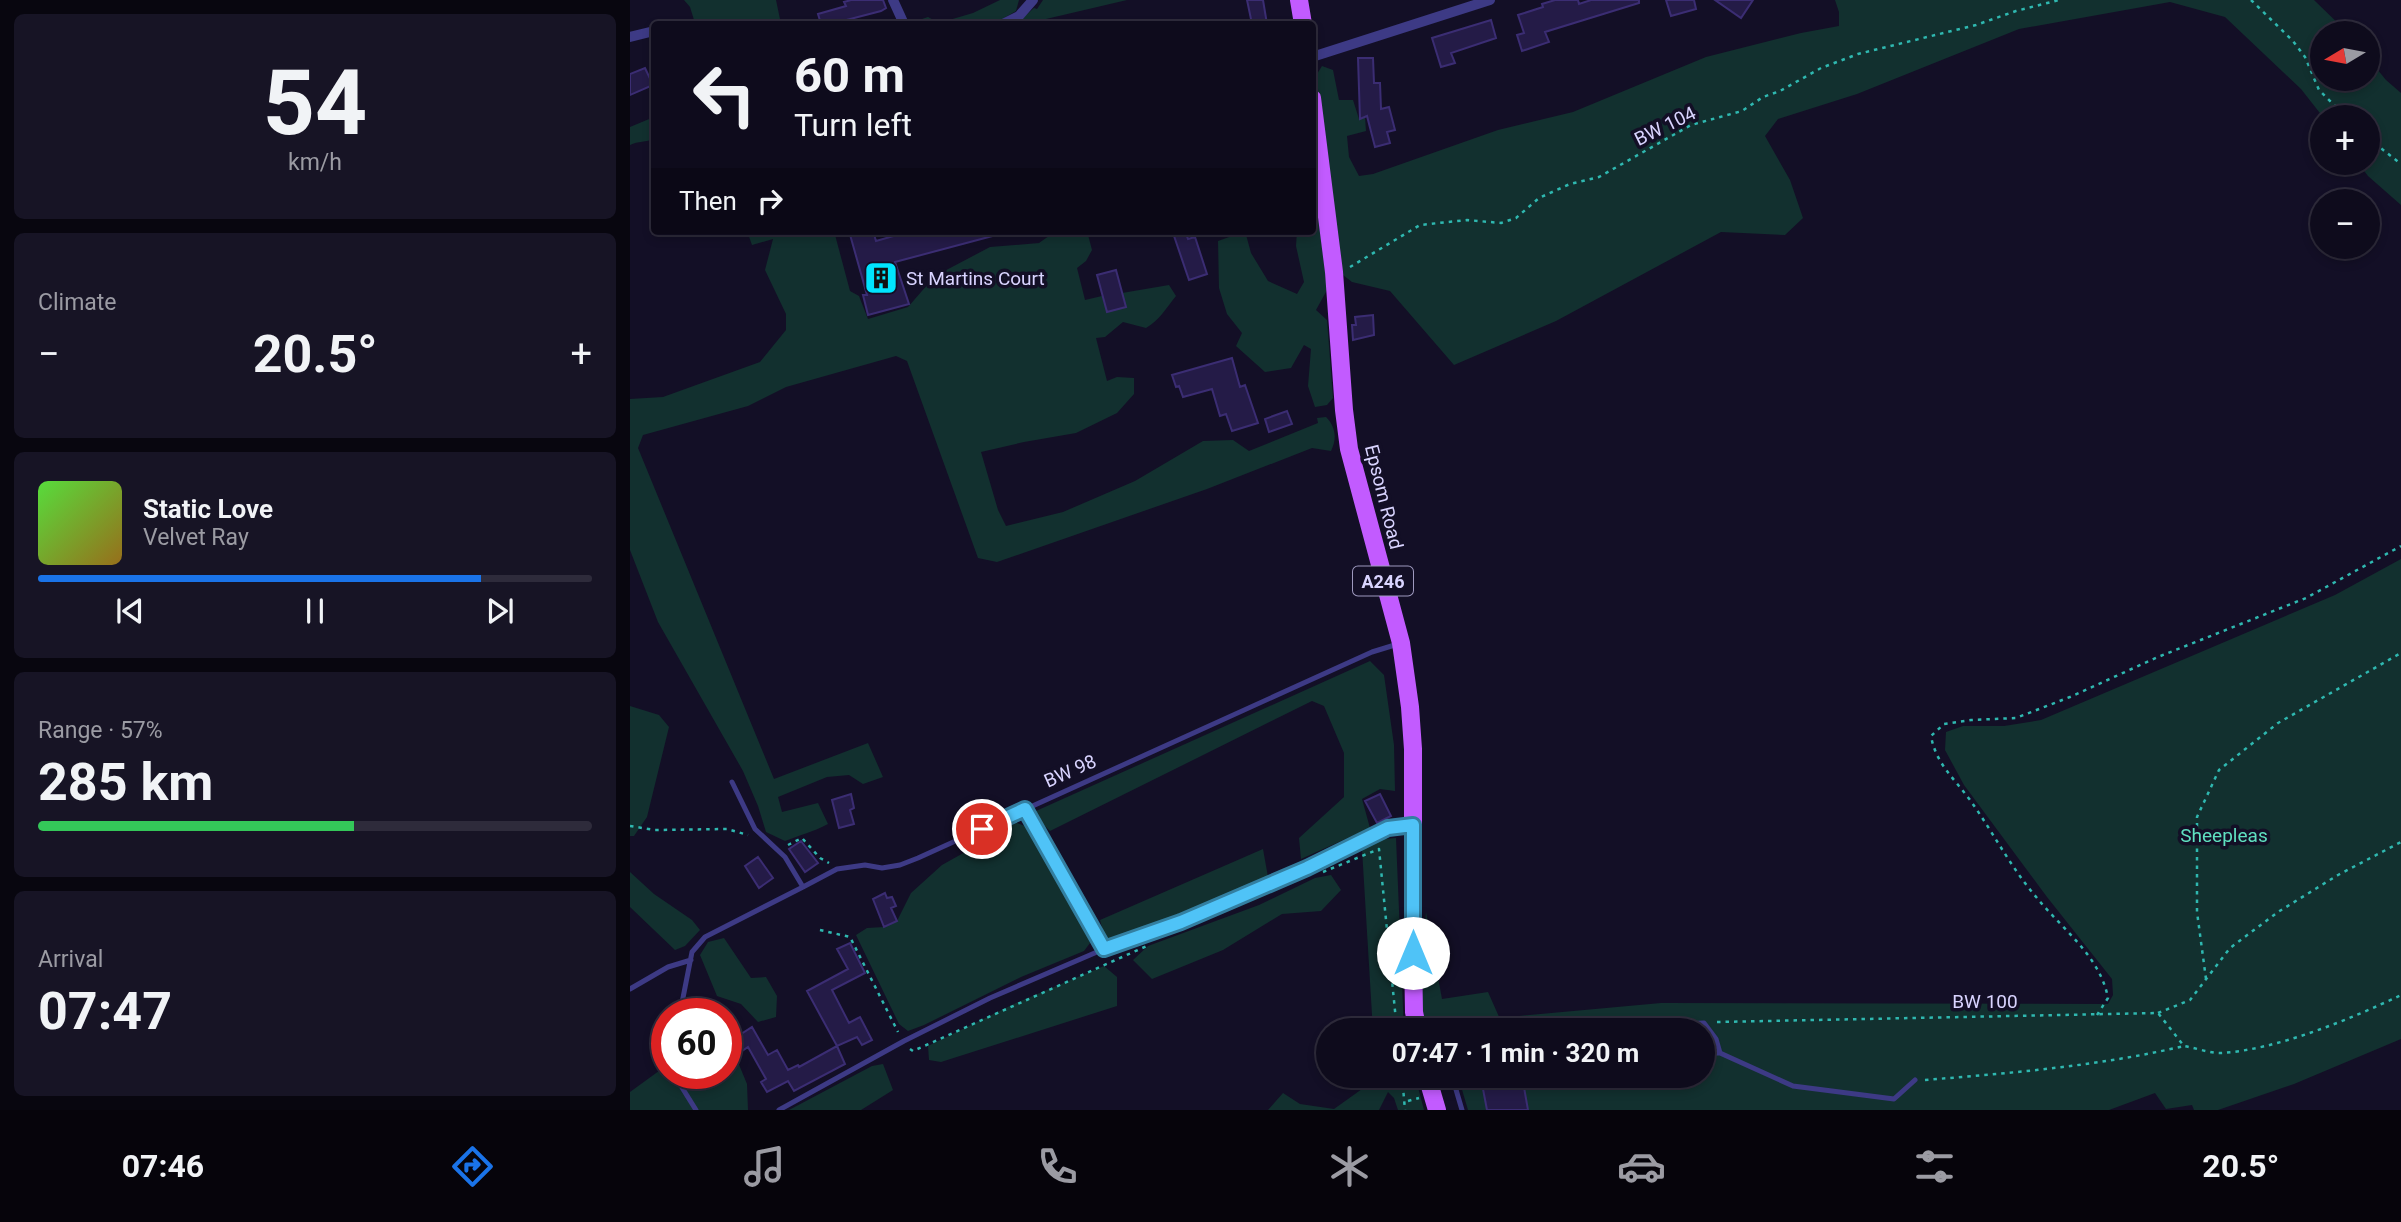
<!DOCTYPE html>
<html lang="en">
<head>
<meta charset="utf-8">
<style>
  body { margin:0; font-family:Roboto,sans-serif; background:#171425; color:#f1f3f6; height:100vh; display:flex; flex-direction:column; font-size:26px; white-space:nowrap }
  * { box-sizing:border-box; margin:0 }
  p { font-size:23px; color:#9b9ba3 }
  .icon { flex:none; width:38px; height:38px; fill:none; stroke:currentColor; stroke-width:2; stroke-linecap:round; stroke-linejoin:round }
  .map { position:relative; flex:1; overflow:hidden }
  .side { display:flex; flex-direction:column; gap:14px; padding:14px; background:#08060f; width:630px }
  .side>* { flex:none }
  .hud { position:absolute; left:21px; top:21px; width:665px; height:214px; border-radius:7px; box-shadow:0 4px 10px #0003,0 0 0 2px #2e2b3b; background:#0e0b1c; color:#f1f3f6; overflow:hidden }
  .needle { width:46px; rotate:260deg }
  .controls { position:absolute; left:1680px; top:21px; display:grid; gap:14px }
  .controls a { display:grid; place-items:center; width:70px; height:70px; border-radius:50%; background:#0e0b1c; box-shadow:0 4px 10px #0003,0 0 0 2px #2e2b3b; font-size:35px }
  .speed { position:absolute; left:21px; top:998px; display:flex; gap:14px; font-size:35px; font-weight:700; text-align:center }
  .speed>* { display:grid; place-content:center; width:91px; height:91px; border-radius:50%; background:#0e0b1c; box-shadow:0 4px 10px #0003,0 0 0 2px #2e2b3b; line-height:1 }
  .speed .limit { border:10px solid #d22; background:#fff; color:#111 }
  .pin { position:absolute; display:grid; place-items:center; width:60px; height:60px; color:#fff; margin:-30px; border:4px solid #fff; border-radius:50%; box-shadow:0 2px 7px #0007 }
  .me { position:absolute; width:77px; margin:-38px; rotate:0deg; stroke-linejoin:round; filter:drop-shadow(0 0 5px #0008) }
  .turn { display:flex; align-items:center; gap:24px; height:147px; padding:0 28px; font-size:32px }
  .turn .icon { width:91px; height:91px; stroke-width:2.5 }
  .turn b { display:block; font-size:49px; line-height:60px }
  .then { display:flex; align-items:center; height:66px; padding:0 28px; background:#0003; gap:14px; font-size:26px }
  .big { font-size:52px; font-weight:700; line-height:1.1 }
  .side .tile { flex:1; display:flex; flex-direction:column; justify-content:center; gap:10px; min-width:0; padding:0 24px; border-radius:10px; background:#171425 }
  .side .dial { align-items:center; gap:0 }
  .dial b { font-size:91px; line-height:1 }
  .song { display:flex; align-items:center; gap:21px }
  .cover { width:84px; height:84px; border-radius:10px; background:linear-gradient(135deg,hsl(110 70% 55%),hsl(40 70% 35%)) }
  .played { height:7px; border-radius:4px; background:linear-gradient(90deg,#1a73e8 80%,#2e2b3b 80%) }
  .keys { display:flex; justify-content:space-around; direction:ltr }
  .heat { display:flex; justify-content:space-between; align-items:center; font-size:38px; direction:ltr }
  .charge { height:10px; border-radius:5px; background:linear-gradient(90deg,#34c759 57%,#2e2b3b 0) }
  .trip { position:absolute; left:686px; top:1018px; width:399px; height:70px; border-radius:35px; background:#0e0b1c; box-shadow:0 4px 10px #0003,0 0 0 2px #2e2b3b; font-weight:700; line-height:70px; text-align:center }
  .tabs { display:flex; height:112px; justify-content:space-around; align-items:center; background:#06040b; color:#9b9ba3 }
  .tabs .icon { width:49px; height:49px }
  .tabs .selected { color:#1a73e8 }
  .tabs b { font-size:32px; color:#f1f3f6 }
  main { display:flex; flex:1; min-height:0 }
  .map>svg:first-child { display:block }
</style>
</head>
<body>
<main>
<section class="side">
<div class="tile dial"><b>54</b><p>km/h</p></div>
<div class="tile"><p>Climate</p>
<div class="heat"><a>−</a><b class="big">20.5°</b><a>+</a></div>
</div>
<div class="tile">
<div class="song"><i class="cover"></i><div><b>Static Love</b><p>Velvet Ray</p></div></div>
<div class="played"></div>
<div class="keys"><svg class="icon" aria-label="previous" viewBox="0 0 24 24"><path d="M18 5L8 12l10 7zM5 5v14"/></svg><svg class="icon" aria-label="pause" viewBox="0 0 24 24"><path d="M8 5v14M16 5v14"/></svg><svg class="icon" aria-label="next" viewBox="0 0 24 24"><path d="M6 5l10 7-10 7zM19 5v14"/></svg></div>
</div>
<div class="tile"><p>Range · 57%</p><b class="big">285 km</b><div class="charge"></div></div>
<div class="tile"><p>Arrival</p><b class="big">07:47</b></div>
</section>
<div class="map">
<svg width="1771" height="1110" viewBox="0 0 1771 1110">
  <rect width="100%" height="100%" fill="#130f26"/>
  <!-- green -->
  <path fill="#12302f" d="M54,0H146L151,24H96V22L64,20L60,7Z
    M370,0H389L386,11L364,24H284L283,22L298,17L309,23L343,13Z
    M413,0H497L416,19V24H386L404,8L407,9Z
    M1205,0H1684L1718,33H1692V79H1738V58L1756,80L1771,93V205L1738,176L1728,163H1738V117H1693L1671,89L1595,17L1540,2L1389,29L1227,94L1148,119L1135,136L1160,180L1173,218L1155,235L1091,232L926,321L824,365L760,291L722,282L713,275L700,181L693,161L687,74L692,66L703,70L709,100H723L729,119L735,117L736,131L717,136L719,157L729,176L743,174L868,130L943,112L1076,57L1171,33L1209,26V12Z
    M24,117V139C16,142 8,141 0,145V127Z
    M683,168L697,290L686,310L697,320L703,398L697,405L685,407L678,386L681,349L674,345L661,368L635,372L606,346L612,333L597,314L589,288L588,241L602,236L600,231H615L621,253L638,281L667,294L674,282L666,246L667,231H682Z
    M117,231H204L220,291L229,296L238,319L278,307L305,276L360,247L409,243L426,231H457L462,250L456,261L447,268L455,300L472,296L477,312L496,307L492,293L539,285L546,296C536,308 530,320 516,328L493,322L475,337L466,338L477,381L487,377L504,378V394L487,413L446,433L394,442L351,452L368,510L376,526L433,512L505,481L573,441L603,440L619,451L688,423L687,418L696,417C706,427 707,439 701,451L682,448L577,489L367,562L348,558L277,361L266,356L156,387L118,406L13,435L8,448L144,779L238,743L253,777L233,784L219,775L197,777L148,797L152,812L188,803L198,824C183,832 170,835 155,841L136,832L128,806L113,771L28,622L0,550V399L33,397L130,362L156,330V314L135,270L143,239L122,245Z
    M1771,559V1039L1664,1084L1588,1110H1564L1562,1105L1536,1109L1525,1093L1479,1110H838L828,1076H1073V1031H797C786,996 792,949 796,912L812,999L858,992L874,1028L890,1025L889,1016L1031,1003L1478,1004L1483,995L1482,979L1417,897L1334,785L1315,750L1316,732L1333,726H1374L1411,720L1705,595Z
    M740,661L754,675L764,745L765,791L750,789L732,799L740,828L671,859L669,838L714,797V753L694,706L682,701L420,831L410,821L406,811Z
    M0,706L29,715L39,727L17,817L4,836H0Z
    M387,823L395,826L459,930L460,943L454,951L391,977L294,1025L278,1031L269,1024L226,935L237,928L254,927L267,921L281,893L312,865L353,842L354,836Z
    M766,838L774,1031H743L732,849L754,839Z
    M633,849L638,877L566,909L490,938L475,939L470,920Z
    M0,872L24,894L62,920L70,930L55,946L45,950L0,907Z
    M701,875L711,890L691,911L652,914L593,950L522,979L503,960L518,946L629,905L685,878Z
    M94,938L121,978L136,977L147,996L146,1017L128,1022L111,1004L87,996L70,955L78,942Z
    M474,966L487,977V1006L311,1062L299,1060L298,1046L386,1003Z
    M96,1037L98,1038L117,1084L118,1110H0V1092L33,1068H37V1073H96Z
    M253,1064L263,1090L231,1110H159L242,1066Z
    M746,1076H785L794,1110H768L764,1098L758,1092L749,1110H638L653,1093L670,1104L704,1109L746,1079Z"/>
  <!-- building -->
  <path fill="#241b47" stroke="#3b2d73" stroke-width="2" d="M221,0H253L256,8L251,11L201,24H191L188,14L216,6L214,2Z
    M617,0H633L637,24H622Z
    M925,0H948L949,4L961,0H1009V3L915,32L919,42L892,51L887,35L894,33L888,15L913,7L912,4Z
    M1036,0H1064L1066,9L1041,16Z
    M1085,0H1123L1111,18Z
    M861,20L866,38L821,53L825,63L811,67L802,38Z
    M728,58H743L744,83H750L751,109L759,107L765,130L757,132L760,143L745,147L737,116L730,119Z
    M15,68L23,85L0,95V74Z
    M219,231H243L246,241L281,231H369L370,234L265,262L279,304L238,315L233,295H237Z
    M550,231H555L558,239L565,237L577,274L559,280L543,233Z
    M486,270L496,307L477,312L467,275Z
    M743,315L744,335L723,340L722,325H726L725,317Z
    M602,358L610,387L615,385L628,423L602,431L596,414L590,416L582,389L553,397L549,386L546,387L542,375Z
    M657,411L662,424L639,432L635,419Z
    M221,794L224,808L220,810L224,824L209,828L202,800Z
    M750,794L761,816L747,823L735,801Z
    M171,841L188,863L175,872L159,849Z
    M128,857L143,878L129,888L115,866Z
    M255,893L257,898L262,897L266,906L261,908L267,921L254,927L243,899Z
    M220,943L235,973L202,990L219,1023L230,1017L242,1040L232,1045L227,1037L207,1046L177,991L218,969L207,949Z
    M122,1027L138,1055L147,1050L158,1070L168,1065L169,1067L207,1046L215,1064L164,1091L158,1081L137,1092L131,1082L136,1079L118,1047L112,1051L105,1038Z
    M864,1076H892L898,1110H857L853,1089L866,1086Z"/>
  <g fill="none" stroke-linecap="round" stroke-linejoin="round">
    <!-- path -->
    <path stroke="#2fb8b0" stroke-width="2.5" stroke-dasharray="3.5 5" stroke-linecap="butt" d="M1621,0L1663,41L1675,57L1689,90L1716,117
      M1738,138L1771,164
      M720,267L790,225L837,220L871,223L886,218L909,198L940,184L969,177L1061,125L1112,111L1133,97L1150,91L1191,68L1228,54L1346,25L1386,11L1429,0
      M0,826L25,830L97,829L118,835
      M158,845L172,838L190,858L199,863
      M693,872L749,849L767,1031
      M190,930L220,937L268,1032
      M1576,979L1567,912V817L1589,770L1648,723L1771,653
      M1528,1013L1560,1000L1600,948L1648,912L1708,875L1771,842
      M1467,1015L1478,998C1470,956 1433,930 1407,898C1381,868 1363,832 1340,800C1324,778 1306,764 1301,736L1314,724L1341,720L1386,718L1440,697L1528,657L1676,598L1771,546
      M1087,1022L1528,1013L1554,1046C1566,1048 1579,1053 1591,1053C1646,1050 1721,1019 1771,995
      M280,1049L283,1051L519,945
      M772,1076L775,1110
      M1295,1080C1381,1073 1470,1066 1554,1046
      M778,1101L789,1098"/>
    <!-- service -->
    <path stroke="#3d3a85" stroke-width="5" d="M102,782L125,829L155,857L173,887L207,869L235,865L252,868L270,865L288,858L742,652L768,644
      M395,809L474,949
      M0,989L38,967L61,960
      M50,1013L62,952L75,937L173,887
      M913,1031L1074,1023L1086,1039L1090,1053L1163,1086L1264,1099L1285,1080
      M1073,1053H1090
      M43,1073L66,1110
      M822,1076L832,1110
      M149,1110L274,1041L360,998L474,949L551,922L677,868L759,828L779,825"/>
    <!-- minor -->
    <path stroke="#3d3a85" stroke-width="10" d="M263,0L274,24
      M373,24L389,16L403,0
      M0,37L24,31
      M682,57L860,0"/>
    <!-- primary -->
    <path stroke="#c25bff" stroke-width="18" d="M669,0L673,24
      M682,98L704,272L714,410L719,449L771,643L780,707L783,749V953L784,1012L788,1031
      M797,1076L807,1110"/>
  </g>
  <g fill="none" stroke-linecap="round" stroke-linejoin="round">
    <defs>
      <path id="route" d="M352,829L395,809L474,949L551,922L677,868L758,828L783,825V953"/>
    </defs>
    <!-- route casing -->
    <use href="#route" stroke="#337fa1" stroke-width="18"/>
    <!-- route -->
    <use href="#route" stroke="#4fc3f7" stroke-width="12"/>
  </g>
  <!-- icons -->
  <defs>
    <symbol id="building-square" viewBox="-11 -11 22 22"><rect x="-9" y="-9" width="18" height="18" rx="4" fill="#00e5ff" stroke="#130f26"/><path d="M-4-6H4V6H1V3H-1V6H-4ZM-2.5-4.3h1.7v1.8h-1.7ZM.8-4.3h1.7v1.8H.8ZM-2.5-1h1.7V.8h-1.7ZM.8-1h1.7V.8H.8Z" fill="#111"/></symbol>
  </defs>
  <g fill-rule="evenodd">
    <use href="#building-square" x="232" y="259" width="38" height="38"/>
  </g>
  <g text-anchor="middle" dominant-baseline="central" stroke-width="7" stroke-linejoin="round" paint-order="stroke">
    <!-- shield labels -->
    <rect fill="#130f26" stroke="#9e99be" stroke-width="2" x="723" y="566.5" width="60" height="29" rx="5"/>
    <g font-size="18" font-weight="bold" fill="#d9d4ff">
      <text x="753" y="581">A246</text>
    </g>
    <!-- street labels -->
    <g font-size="19" fill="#d9d4ff" stroke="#130f26">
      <text transform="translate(1035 126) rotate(-26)">BW 104</text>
      <text transform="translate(754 497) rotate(76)">Epsom Road</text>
      <text transform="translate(440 771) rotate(-24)">BW 98</text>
      <text x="1355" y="1001">BW 100</text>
    </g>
    <!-- poi labels -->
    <g font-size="19" fill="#d9d4ff" stroke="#130f26" text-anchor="start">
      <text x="276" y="278">St Martins Court</text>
    </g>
    <!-- park labels -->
    <g font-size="19" fill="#5fe0c0" stroke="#130f26">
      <text x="1594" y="835">Sheepleas</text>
    </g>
  </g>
</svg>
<div class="controls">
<a><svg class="needle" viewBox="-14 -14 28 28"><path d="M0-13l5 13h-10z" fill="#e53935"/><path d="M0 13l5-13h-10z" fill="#9b9ba3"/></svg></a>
<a>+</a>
<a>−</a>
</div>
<div class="speed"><div class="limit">60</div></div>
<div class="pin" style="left:352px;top:829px;background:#d93025"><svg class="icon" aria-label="arrive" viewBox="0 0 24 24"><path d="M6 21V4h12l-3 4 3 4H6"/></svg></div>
<svg class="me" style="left:783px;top:953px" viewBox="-20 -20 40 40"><circle r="19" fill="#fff"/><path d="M0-13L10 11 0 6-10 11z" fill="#4fc3f7"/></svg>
<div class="trip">07:47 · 1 min · 320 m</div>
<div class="hud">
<div class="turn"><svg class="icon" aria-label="left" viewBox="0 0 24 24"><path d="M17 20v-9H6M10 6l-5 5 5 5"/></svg><div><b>60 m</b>Turn left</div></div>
<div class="then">Then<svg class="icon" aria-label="right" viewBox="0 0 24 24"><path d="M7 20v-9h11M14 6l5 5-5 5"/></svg></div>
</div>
</div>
</main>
<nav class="tabs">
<b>07:46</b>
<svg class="icon selected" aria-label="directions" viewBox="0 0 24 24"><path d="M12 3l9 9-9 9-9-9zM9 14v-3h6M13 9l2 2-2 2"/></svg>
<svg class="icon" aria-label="music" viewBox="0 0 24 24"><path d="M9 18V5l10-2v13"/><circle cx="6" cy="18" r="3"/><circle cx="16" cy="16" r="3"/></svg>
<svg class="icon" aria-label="phone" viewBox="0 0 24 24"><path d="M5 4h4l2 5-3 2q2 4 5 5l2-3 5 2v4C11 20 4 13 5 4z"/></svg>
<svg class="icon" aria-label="climate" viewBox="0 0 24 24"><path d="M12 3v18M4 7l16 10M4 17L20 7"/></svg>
<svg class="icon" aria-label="car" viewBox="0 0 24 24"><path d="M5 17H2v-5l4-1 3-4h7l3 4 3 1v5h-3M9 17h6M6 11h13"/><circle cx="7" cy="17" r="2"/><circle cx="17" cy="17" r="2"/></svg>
<svg class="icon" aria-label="filters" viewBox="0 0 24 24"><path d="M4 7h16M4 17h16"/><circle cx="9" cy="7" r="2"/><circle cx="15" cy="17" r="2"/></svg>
<b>20.5°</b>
</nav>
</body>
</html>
